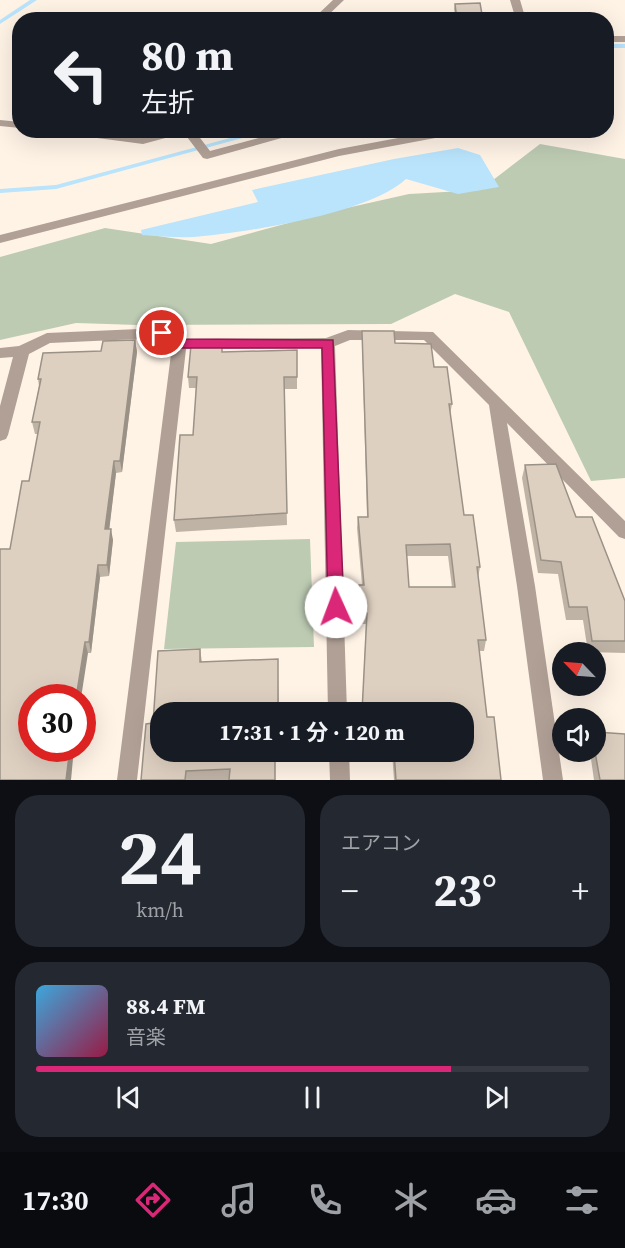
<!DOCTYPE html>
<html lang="ja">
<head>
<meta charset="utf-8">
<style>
  body { margin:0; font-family:"Source Serif 4","Noto Sans JP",serif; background:#242831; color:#f1f3f6; height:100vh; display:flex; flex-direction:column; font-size:22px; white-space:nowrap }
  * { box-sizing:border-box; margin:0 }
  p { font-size:20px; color:#9ea1a6 }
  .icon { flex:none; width:33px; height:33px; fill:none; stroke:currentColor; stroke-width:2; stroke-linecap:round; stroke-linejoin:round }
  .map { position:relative; height:780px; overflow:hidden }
  .details { display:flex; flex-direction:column; gap:15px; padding:15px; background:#0d0f14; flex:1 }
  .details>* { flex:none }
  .banner { position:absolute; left:12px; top:12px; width:602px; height:126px; border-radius:24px; box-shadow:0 6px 24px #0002; background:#171b24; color:#f1f3f6; overflow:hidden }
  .needle { width:39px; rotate:295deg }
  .tools { position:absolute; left:552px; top:642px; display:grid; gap:12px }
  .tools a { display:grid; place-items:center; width:54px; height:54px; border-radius:50%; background:#171b24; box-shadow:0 6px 24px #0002; font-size:30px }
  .speed { position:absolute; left:18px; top:684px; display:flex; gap:12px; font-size:30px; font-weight:700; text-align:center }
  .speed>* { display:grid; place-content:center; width:78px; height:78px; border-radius:50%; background:#171b24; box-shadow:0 6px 24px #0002; line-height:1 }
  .speed .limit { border:9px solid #d22; background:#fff; color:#111 }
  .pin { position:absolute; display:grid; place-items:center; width:51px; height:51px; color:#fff; margin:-26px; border:3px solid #fff; border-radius:50%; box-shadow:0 2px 6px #0007 }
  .me { position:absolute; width:66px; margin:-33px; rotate:358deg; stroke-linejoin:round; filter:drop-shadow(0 0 4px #0008) }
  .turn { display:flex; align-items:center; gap:21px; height:126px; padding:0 30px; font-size:27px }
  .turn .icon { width:78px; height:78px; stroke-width:2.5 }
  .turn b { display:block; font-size:42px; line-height:51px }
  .big { font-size:45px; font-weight:700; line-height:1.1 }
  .details .tile { flex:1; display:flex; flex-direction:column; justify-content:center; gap:9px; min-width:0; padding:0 21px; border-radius:24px; background:#242831 }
  .details .dial { align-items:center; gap:0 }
  .dial b { font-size:78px; line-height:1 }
  .song { display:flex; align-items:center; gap:18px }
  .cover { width:72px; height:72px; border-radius:9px; background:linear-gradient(135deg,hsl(200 70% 55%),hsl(340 70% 35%)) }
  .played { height:6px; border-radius:3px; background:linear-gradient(90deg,#db2777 75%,#363941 75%) }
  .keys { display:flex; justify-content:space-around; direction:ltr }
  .heat { display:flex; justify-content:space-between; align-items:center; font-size:33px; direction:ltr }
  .details .tiles { flex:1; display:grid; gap:15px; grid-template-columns:1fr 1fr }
  .tile:last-child { grid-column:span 2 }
  .trip { position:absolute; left:150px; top:702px; width:324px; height:60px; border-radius:24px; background:#171b24; box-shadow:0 6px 24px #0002; font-weight:700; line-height:60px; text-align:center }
  .tab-bar { display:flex; height:96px; justify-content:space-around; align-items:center; background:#090b0e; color:#9ea1a6 }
  .tab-bar .icon { width:42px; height:42px }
  .tab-bar .on { color:#db2777 }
  .tab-bar b { font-size:27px; color:#f1f3f6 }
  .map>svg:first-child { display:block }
</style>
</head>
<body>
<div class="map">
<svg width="625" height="780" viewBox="0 0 625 780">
  <rect width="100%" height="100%" fill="#fff3e6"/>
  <!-- green -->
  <path fill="#bdcbb3" d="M540,144L625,159V478L591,481L509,312L455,294L391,324L138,325L76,323L0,340V257L105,228L211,244L329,212L409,194L480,190Z
    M310,539L314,647L164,649L176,542Z"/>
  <!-- water -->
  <path fill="#b9e4fc" d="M458,148L480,155L499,187L458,194L406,179C369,214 244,233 193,237C176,238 158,236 142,235L141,230L258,202L252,190L394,159Z"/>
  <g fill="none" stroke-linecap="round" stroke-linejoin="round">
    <!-- stream -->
    <path fill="#b9e4fc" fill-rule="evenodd" d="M30,0H37L0,24V20Z
      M606,44H625V48H606Z
      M260,130H272L56,189L0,193V189L56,185Z"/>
    <!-- minor -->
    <path fill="#b1a096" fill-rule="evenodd" d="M333,0H344L323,20H312Z
      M0,120L20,122V128L0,126Z
      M54,130H89L143,137L168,130H194L210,151L289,130H310L207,159L203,158L184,133L143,144L59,133Z
      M162,328L182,339L326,338L348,330L433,332L625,521V539L619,537L507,423L535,586L563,780H543L517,586L489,405L424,340H350L335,346L347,712H328L321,348L186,349L137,780H117L172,346L159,338L50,343L29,354L8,435L6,439L0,441V406L13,357L0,358V348L19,346L47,333Z
      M329,752H349L350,780H330Z"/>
    <!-- tertiary -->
    <path fill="#b1a096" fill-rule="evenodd" d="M510,0H520L526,20H516Z
      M606,36H625V42H606Z
      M441,130H467L462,133L339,156L0,243V235L339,149Z"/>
  </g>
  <!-- wall -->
  <path fill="#bfb3a6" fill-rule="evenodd" d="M455,4L483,20H456L454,9Z
    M362,331L395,343L452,404L450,415L464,515L480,567L478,578L486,640L484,651H479L487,717L501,780H394L392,752H464V712H362L366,624H359V585H362L357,528L358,517H367L362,342ZM407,556H448L452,587H409Z
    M135,340L137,352L122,472L116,473L109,529L113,540L109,576L100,577L91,653H88L10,549L29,481L38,434H35L32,422L39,386L38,379L101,351Z
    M222,345V352L297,350V389H284L287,525L176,532L174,520L193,435L196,388H189L188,377Z
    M525,465L576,517L625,601V653L588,652L583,620H566L558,574L538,573L522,478Z
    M200,649L202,662L278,672L279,712H160L276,780H141L153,723Z
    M590,752H596L625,780H594Z"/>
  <!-- shaded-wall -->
  <path fill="#9b9287" d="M135,340L137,352L122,472L120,461Z
    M114,461L116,473L108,540L105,529Z
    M111,529L113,540L109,576L107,565Z
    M98,565L100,577L91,653L89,642Z
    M85,642L88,653L81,698H76Z
    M70,748H74L71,780H66Z"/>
  <!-- building -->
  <path fill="#ded0c1" stroke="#9b9287" stroke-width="1.5" fill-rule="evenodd" d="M480,3L483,20H457L455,4Z
    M362,331H394L395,343L431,344L434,367H447L452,404H449L464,515H473L480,567H477L486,640H478L487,717H494L501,780H396L394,752H464V712H362L367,613L360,614L359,585H364L358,517H368ZM450,544L455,587H409L406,545Z
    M135,340L120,461H114L105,529H111L107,565H98L89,642H85L76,698H32V748H70L66,780H0V549H10L22,481H29L40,422H32L41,379H38L43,353L101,351L103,341Z
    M191,345H222V352L297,350V377H284L287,513L174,520L180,435H193L197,377H188Z
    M556,464L576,517H592L625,601V641H592L587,607H569L561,562L541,560L525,465Z
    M200,649V662L278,659V703H274V712H160V752H275V780H229L230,769L186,771L185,780H141L146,724L153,723L158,651Z
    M596,732L625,734V780H600L595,752Z"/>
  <!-- route -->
  <path fill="#db2777" stroke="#8e194d" stroke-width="1.5" d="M162,329L181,339L333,340L344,607L342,612L336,614L330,612L328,607L322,348H179L157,336L155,333L157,330Z"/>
</svg>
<div class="tools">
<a><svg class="needle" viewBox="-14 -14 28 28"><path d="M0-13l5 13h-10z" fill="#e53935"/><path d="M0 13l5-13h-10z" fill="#9ea1a6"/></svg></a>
<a><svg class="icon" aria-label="sound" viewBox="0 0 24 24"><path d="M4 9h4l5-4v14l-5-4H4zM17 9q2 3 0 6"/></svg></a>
</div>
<div class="speed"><div class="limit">30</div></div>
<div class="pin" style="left:162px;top:333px;background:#d93025"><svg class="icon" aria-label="arrive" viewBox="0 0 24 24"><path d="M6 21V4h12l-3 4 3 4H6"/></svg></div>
<svg class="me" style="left:336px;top:607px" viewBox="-20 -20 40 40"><circle r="19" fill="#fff"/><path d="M0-13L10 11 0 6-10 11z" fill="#db2777"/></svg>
<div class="trip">17:31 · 1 分 · 120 m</div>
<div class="banner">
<div class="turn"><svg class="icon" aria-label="left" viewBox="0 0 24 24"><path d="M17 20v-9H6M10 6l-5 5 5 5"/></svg><div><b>80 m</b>左折</div></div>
</div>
</div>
<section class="details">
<div class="tiles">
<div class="tile dial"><b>24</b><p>km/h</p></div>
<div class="tile"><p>エアコン</p>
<div class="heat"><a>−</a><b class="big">23°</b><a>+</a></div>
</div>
<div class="tile">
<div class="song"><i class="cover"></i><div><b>88.4 FM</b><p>音楽</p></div></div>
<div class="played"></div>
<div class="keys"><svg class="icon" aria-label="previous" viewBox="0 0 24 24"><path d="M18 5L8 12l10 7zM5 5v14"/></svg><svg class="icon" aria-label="pause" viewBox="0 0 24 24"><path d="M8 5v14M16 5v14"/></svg><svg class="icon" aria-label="next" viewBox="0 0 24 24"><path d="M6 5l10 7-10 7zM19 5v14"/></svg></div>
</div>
</div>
</section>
<nav class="tab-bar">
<b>17:30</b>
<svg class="icon on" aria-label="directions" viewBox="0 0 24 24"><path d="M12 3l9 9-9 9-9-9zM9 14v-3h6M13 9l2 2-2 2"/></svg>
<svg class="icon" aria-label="music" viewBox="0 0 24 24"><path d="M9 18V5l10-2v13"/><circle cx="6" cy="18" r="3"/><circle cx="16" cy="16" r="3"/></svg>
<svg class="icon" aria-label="phone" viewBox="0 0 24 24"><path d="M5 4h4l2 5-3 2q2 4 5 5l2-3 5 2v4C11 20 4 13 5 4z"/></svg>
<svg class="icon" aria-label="climate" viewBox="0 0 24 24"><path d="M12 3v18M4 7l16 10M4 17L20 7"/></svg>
<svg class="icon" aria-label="car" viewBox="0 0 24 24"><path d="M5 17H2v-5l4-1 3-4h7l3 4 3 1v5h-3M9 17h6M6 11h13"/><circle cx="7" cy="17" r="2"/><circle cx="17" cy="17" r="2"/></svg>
<svg class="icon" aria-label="filters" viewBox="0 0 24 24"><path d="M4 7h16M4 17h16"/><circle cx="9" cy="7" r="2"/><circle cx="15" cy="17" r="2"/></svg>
</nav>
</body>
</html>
